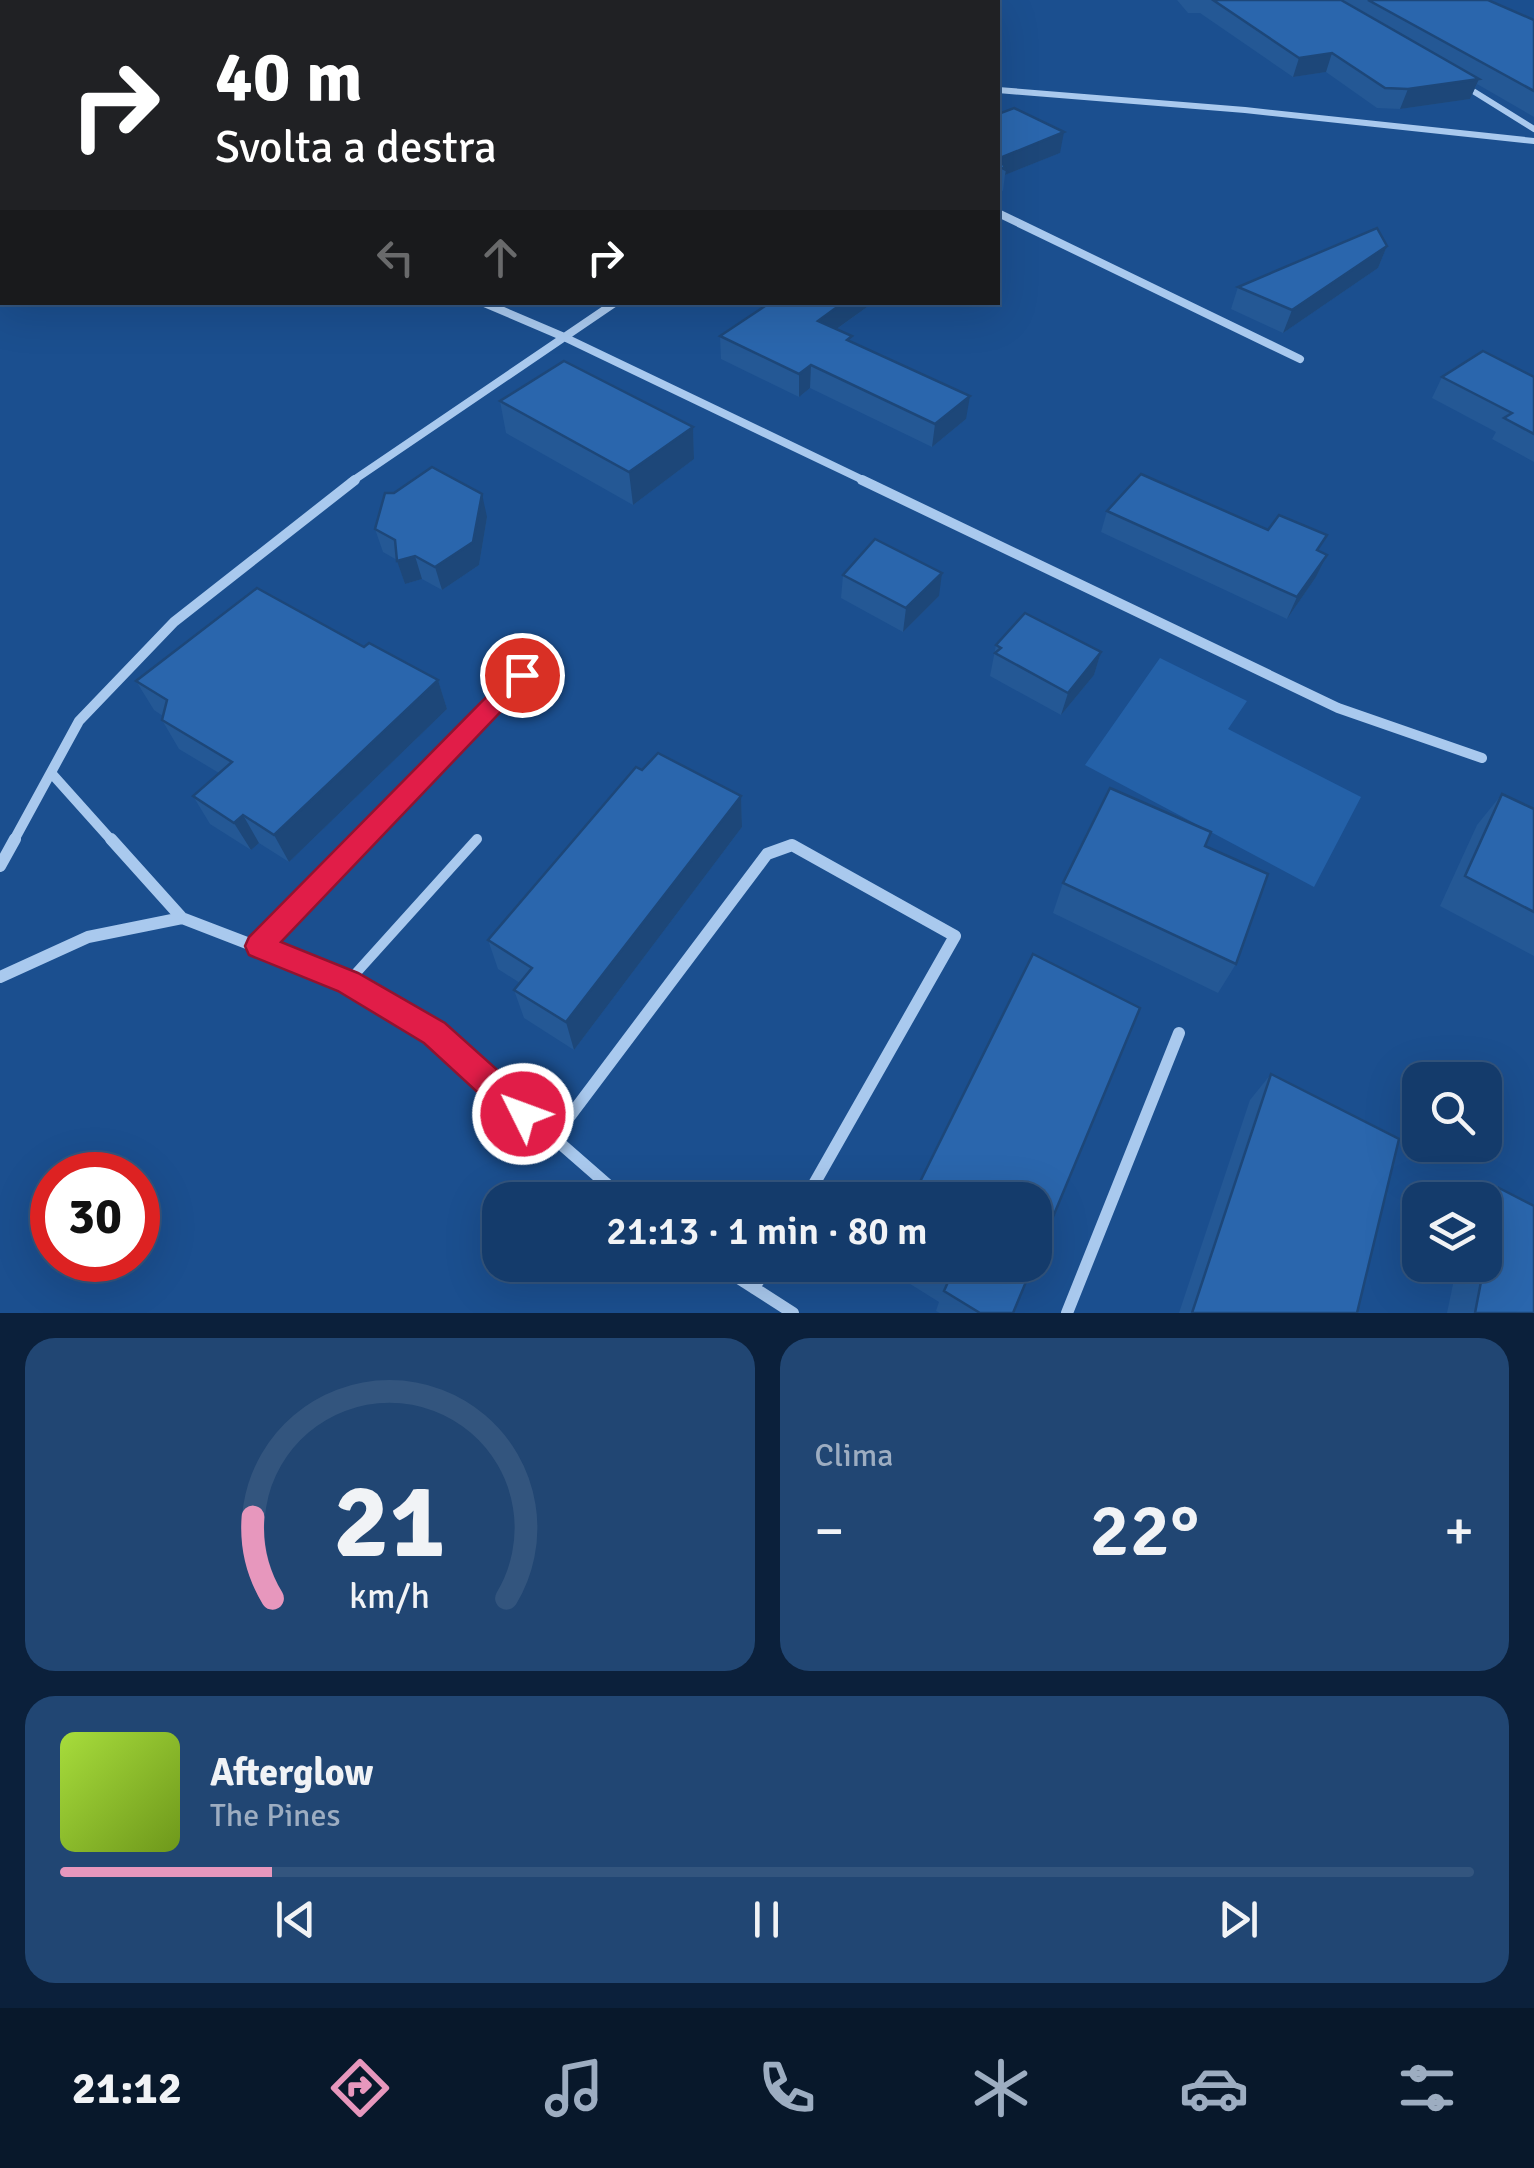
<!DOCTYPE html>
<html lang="it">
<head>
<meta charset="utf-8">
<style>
  body { margin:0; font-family:Signika,sans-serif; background:#214673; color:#f1f3f6; height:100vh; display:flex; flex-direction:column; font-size:38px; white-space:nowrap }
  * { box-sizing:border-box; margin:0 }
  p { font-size:32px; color:#9dadc1 }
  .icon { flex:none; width:55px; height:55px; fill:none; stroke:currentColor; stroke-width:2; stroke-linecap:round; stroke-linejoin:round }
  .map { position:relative; height:1313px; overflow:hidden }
  .panel { display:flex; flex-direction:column; gap:25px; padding:25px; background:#0b203b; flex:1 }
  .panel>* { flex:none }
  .hud { position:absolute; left:0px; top:0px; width:1000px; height:305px; box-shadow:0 10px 40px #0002,0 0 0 2px #33557e; background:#202124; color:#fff; overflow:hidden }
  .fabs { position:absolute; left:1402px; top:1062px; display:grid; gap:20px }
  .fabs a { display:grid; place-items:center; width:100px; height:100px; border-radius:20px; background:#143b6b; box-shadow:0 10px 40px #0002,0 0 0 2px #33557e; font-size:50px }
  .speed { position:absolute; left:30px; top:1152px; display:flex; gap:20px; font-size:50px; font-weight:700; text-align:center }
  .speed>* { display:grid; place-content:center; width:130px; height:130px; border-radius:50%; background:#143b6b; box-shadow:0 10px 40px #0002,0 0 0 2px #33557e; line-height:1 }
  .speed .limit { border:15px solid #d22; background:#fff; color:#111 }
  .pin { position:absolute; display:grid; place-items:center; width:85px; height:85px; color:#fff; margin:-42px; border:5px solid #fff; border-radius:50%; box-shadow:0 2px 10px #0007 }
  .me { position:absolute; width:110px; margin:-55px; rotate:312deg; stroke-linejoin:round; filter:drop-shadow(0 0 8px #0008) }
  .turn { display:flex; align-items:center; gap:35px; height:210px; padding:0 50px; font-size:45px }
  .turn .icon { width:130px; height:130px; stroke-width:2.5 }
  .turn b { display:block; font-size:70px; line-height:85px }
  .lanes { display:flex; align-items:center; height:95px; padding:0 50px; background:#0003; justify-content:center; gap:50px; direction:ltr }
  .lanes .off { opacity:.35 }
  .big { font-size:75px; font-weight:600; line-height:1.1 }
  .panel .tile { flex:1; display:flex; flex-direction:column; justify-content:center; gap:15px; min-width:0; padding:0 35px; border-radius:30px; background:#214673 }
  .panel .dial { align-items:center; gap:0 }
  .dial svg { height:260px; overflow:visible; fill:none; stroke:#33557e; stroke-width:7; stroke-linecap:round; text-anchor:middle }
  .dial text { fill:#f1f3f6; stroke:none }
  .song { display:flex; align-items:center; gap:30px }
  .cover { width:120px; height:120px; border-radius:15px; background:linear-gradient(135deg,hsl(80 70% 55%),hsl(80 70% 35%)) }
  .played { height:10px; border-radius:5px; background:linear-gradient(90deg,#e797bd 15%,#33557e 15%) }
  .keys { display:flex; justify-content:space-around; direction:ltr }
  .heat { display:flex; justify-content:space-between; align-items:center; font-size:55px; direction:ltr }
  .panel .tiles { flex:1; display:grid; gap:25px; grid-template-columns:1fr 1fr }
  .tile:last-child { grid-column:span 2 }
  .trip { position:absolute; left:482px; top:1182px; width:570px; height:100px; border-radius:30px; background:#143b6b; box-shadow:0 10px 40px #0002,0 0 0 2px #33557e; font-weight:600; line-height:100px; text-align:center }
  .tabs { display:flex; height:160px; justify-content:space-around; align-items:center; background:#08182b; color:#9dadc1 }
  .tabs .icon { width:70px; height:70px }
  .tabs .on { color:#e797bd }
  .tabs b { font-size:45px; color:#f1f3f6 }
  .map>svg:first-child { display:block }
</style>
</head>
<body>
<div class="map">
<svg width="1534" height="1313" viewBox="0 0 1534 1313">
  <rect width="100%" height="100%" fill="#1b4f8f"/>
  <!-- green -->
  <path fill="#2461a8" d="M1160,658L1247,701L1228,729L1361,797L1314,887L1085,765Z"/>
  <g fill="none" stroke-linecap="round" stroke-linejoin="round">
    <!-- service-far1 -->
    <path stroke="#a9c9ee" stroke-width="8" d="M360,842L522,675"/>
    <!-- service -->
    <path stroke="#a9c9ee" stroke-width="10" d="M259,946L363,839
      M348,982L477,839"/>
    <!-- minor-far3 -->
    <path stroke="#a9c9ee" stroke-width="6" d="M830,0L843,2
      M107,2L112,0
      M488,2L494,0
      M1465,86L1534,129
      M998,90L1245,110L1534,141"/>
    <!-- minor-far2 -->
    <path stroke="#a9c9ee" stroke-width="8" d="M998,213L1300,359
      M482,302L564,337L867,482
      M351,482L616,302"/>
    <!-- minor-far1 -->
    <path stroke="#a9c9ee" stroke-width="10" d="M862,480L1338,708L1482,758
      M53,775L113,842
      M13,842L79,721L174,622L355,480"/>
    <!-- minor -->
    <path stroke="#a9c9ee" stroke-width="12" d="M111,839L182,918L348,982L434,1033L625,1200
      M0,866L15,839
      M0,977L88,937L182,918
      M552,1140L767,854L792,845L955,936L805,1200
      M718,1265L793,1313
      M754,1288L768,1265
      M1067,1313L1179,1033"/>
    <!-- trunk -->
    <path fill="#f8faff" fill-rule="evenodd" d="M2,223V236L0,237V224Z"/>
  </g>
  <!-- wall -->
  <path fill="#245895" d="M1177,0H1488L1534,20V117L1477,84L1470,99L1400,109L1377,108L1326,72L1293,77L1200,13H1188Z
    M998,114L1060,153L1005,175L1003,191L998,189Z
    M1387,246L1378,268L1283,333L1231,309L1238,287Z
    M771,302H874L837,329L852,342L966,419L932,447L810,388L799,397L721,359L720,336Z
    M1442,377H1534V462L1492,439L1496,432L1432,398Z
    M500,401L693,427L694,459L633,505L506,433Z
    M1107,511L1319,552L1327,555L1316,577L1287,619L1101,532Z
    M487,517L479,565L442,590L422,579L405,584L397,560L383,552L375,529Z
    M843,575L939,596L903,632L841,598Z
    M996,645L1101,652L1094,675L1061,715L990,676Z
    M364,647L438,680L447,709L289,862L259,843L251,850L210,824L193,796L219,773L179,749L162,720L163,716L154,710L136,681Z
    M642,770L741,796L742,827L574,1050L524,1018L514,990L520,983L498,969L488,940Z
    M1502,794L1534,809V956L1440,906L1477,825Z
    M1063,883L1236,964L1218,993L1053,913Z
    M1271,1074L1357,1313H1179L1250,1100Z
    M1499,1188L1534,1313H1447L1457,1265H1485V1200H1483Z
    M883,1265H1033L1013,1313H940L936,1311L939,1302L883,1267Z"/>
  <!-- shaded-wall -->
  <path fill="#1d4779" d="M1332,53L1326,72L1293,77L1299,58Z
    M1479,79L1470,99L1400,109L1408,89Z
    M1064,132L1060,153L1005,175L1006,170L1000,158Z
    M1387,246L1378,268L1283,333L1292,310Z
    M844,302H874L817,343L818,321Z
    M811,365L810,388L799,397V374Z
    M970,396L966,419L932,447L935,424Z
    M693,427L694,459L633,505L629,472Z
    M482,494L487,517L479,565L442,590L435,567Z
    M1327,555L1316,577L1287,619L1297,597Z
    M415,556L422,579L405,584L397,561Z
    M942,573L939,596L903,632L906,608Z
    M1101,652L1094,675L1061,715L1068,693Z
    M438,680L447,709L289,862L274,835Z
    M741,796L742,827L574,1050L566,1022Z
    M243,815L259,843L251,850L234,823Z"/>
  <!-- building -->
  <path fill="#2a66ad" stroke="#1d4779" stroke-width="2.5" d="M1213,0H1341L1479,79L1408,89L1385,88L1332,53L1299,58Z
    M1368,0H1488L1534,20V91Z
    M1014,108L1064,132L1000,158L1006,170L998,166V114Z
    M1377,228L1387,246L1292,310L1238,287Z
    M771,302H844L818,321L852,336L847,340L970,396L935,424L811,365L799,374L720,336Z
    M1483,351L1534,377V434L1504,418L1512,413L1442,377Z
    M564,361L693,427L629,472L500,401Z
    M432,467L482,494L473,542L435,567L415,556L397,561L395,540L375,529L385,493H394Z
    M1141,474L1268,530L1279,515L1327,535L1317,550L1327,555L1297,597L1107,511Z
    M875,539L942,573L906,608L843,575Z
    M257,588L364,647L369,643L438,680L274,835L243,815L234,823L193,796L232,762L162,720L167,700L136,681Z
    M1025,613L1101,652L1068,693L995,653L1001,648L996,645Z
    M658,753L741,796L566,1022L514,990L532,968L488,940L636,767L642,770Z
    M1110,788L1211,832L1205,846L1268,874L1236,964L1063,883Z
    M1502,794L1534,809V912L1465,876Z
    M1033,954L1140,1008L1035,1260V1200H911Z
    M1271,1074L1399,1139L1357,1313H1192Z
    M1499,1188L1534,1206V1313H1475Z
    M919,1265H1033L1013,1313H980L944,1291L948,1282Z"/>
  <!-- route -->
  <path fill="#e11d48" stroke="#92132f" stroke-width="2.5" d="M522,666L534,675L530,681L281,942L358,973L445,1023L534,1103L538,1114L534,1124L523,1129L512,1124L424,1043L338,991L249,955L245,946L249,937L514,669Z"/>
</svg>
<div class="fabs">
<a><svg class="icon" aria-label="search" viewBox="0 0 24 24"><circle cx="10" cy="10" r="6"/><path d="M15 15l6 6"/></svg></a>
<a><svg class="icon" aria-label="layers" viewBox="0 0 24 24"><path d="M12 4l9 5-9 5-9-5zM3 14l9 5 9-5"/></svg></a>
</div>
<div class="speed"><div class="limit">30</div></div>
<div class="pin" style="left:522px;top:675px;background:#d93025"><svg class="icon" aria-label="arrive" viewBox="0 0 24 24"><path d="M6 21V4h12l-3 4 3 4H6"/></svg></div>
<svg class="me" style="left:523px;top:1114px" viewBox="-20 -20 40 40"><circle r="17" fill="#e11d48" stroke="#fff" stroke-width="3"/><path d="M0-11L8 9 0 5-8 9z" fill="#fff"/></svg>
<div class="trip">21:13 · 1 min · 80 m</div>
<div class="hud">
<div class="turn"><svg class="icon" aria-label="right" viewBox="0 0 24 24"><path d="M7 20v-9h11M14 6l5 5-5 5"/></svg><div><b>40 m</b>Svolta a destra</div></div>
<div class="lanes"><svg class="icon off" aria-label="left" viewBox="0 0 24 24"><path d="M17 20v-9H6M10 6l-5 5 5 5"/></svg><svg class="icon off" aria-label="ahead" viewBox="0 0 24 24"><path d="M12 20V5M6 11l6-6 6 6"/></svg><svg class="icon" aria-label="right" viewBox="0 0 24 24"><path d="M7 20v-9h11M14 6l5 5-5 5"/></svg></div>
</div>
</div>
<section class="panel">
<div class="tiles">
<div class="tile dial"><svg viewBox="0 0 100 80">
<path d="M14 69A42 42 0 1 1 86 69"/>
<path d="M14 69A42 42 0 0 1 8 44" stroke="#e797bd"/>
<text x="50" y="56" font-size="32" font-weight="700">21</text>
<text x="50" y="72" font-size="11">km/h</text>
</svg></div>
<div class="tile"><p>Clima</p>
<div class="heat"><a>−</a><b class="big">22°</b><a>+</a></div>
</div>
<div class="tile">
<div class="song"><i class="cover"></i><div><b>Afterglow</b><p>The Pines</p></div></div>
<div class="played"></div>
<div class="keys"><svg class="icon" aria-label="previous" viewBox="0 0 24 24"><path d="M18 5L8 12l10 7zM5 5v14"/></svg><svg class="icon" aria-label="pause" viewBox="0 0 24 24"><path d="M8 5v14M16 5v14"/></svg><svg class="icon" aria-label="next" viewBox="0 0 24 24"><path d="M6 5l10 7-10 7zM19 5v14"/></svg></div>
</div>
</div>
</section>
<nav class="tabs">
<b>21:12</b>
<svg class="icon on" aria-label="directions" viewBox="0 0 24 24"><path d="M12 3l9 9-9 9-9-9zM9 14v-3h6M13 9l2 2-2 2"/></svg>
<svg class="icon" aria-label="music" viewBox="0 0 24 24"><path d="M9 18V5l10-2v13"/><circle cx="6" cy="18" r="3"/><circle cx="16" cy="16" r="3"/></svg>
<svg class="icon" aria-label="phone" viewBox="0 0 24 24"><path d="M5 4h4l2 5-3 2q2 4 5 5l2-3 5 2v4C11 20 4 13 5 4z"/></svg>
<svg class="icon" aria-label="climate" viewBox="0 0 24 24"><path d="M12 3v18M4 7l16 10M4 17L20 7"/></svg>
<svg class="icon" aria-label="car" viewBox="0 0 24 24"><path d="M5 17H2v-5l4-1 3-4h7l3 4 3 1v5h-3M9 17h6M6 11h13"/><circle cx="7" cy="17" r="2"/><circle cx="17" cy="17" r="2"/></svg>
<svg class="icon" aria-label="filters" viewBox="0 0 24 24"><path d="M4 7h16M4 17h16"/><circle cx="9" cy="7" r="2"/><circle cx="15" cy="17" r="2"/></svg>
</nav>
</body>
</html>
